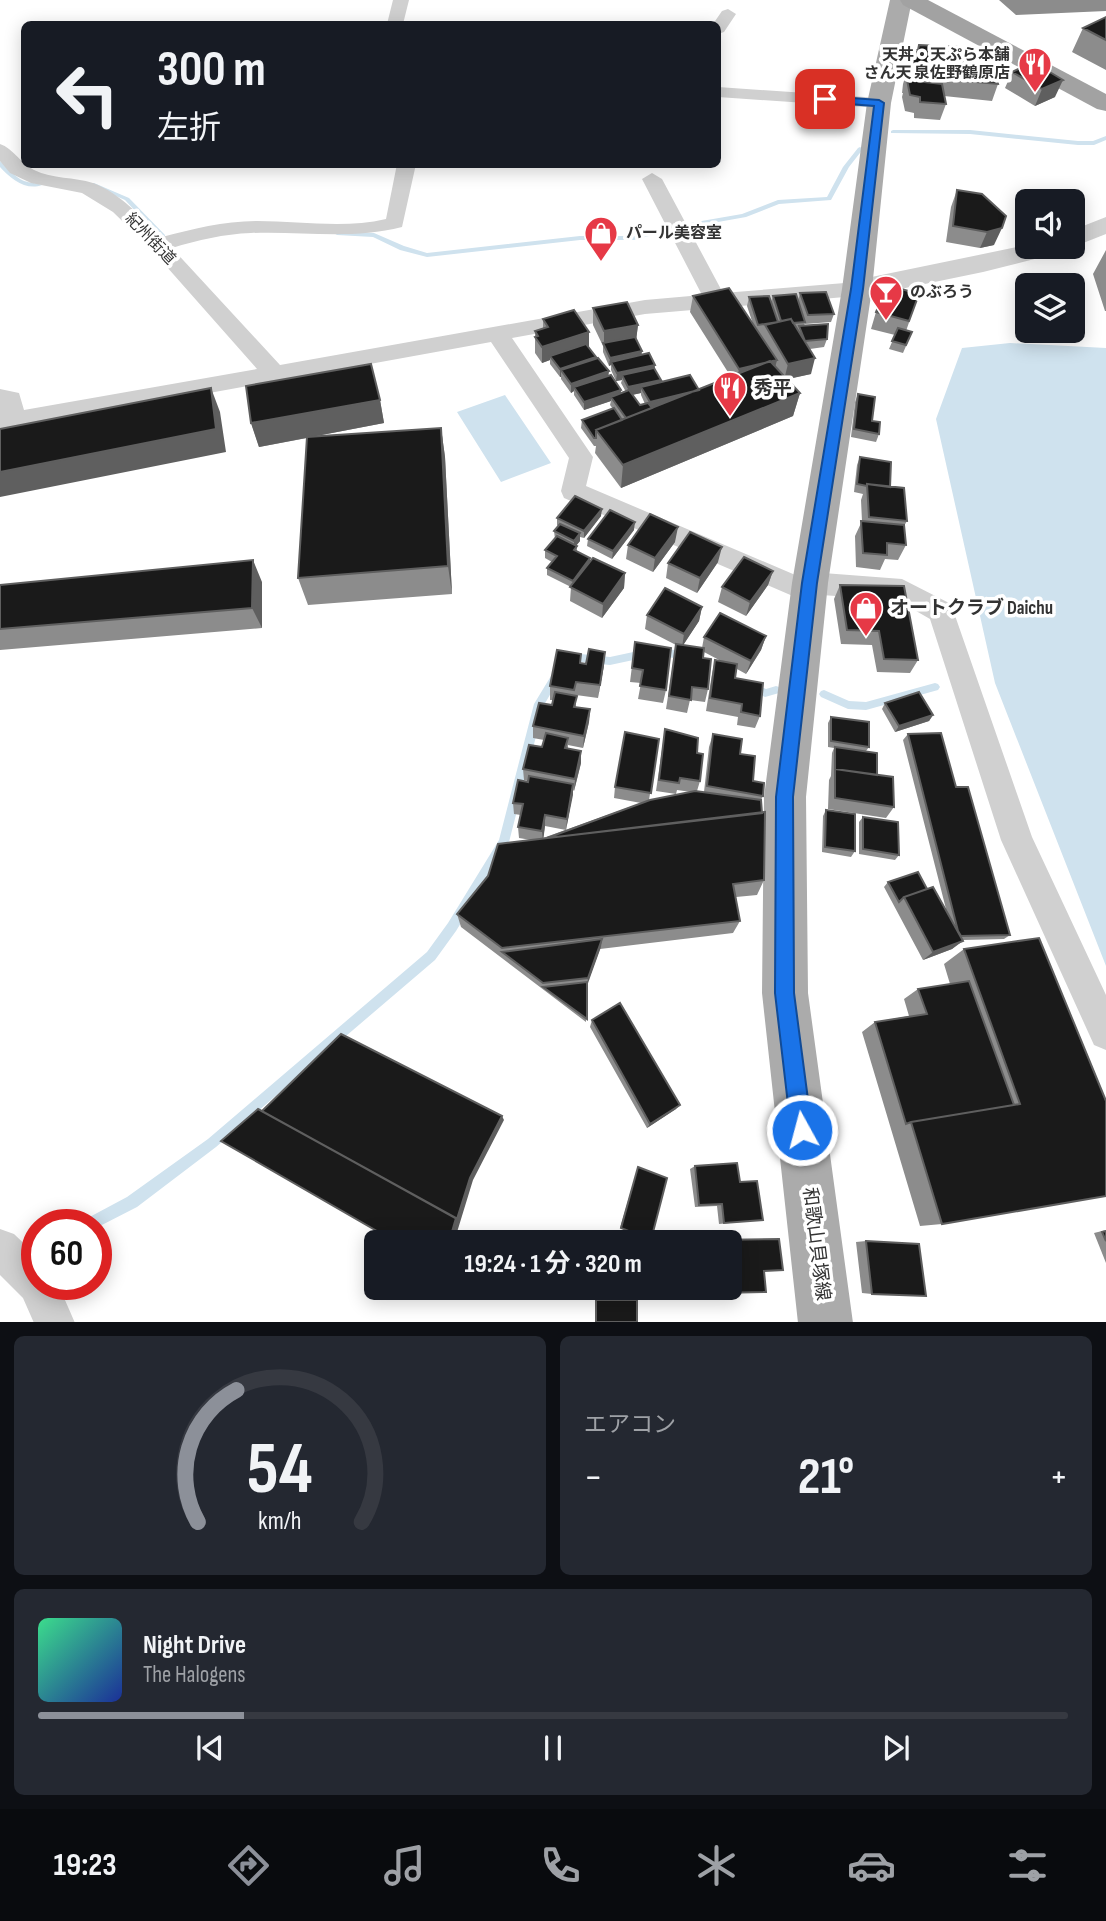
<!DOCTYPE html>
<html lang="ja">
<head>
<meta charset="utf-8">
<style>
  body { margin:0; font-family:"Sofia Sans Condensed","Noto Sans JP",sans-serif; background:#242831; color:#f1f3f6; height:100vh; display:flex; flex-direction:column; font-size:26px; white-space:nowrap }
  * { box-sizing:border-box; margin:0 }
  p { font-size:23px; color:#9ea1a6 }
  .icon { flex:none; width:38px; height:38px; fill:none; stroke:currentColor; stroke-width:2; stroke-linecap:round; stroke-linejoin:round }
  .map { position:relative; height:1322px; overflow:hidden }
  .drawer { display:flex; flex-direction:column; gap:14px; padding:14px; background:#0d0f14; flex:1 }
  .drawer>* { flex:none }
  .hud { position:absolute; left:21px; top:21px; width:700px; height:147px; border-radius:10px; box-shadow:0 4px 18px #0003; background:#171b24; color:#f1f3f6; overflow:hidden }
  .fabs { position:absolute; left:1015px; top:189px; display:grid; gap:14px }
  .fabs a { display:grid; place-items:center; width:70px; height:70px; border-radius:10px; background:#171b24; box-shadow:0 4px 18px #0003; font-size:35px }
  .speed { position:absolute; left:21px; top:1209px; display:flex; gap:14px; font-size:35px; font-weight:700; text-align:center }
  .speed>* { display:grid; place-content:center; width:91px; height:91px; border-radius:50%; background:#171b24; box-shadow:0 4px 18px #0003; line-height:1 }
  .speed .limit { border:10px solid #d22; background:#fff; color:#111 }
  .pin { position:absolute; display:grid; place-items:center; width:60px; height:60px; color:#fff; margin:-30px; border-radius:14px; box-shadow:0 4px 10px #0006 }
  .me { position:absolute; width:77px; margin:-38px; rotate:353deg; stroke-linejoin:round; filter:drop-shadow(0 0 5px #0008) }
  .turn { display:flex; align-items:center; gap:24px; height:147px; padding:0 21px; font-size:32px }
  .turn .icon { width:91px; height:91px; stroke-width:2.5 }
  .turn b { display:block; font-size:49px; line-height:60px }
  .big { font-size:52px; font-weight:700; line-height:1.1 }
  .drawer .card { flex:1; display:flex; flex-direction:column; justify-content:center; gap:10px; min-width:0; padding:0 24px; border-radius:10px; background:#242831 }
  .drawer .dial { align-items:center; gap:0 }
  .dial svg { height:182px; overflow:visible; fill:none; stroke:#363941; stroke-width:7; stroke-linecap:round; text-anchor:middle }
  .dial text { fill:#f1f3f6; stroke:none }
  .song { display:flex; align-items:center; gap:21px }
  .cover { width:84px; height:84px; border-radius:10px; background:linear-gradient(135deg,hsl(150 70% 55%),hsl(230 70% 35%)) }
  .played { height:7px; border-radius:4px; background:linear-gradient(90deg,#8c9099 20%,#363941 20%) }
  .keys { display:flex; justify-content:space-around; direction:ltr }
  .heat { display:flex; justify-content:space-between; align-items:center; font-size:38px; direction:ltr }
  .drawer .tiles { flex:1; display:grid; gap:14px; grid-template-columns:1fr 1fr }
  .card:last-child { grid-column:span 2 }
  .trip { position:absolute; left:364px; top:1230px; width:378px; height:70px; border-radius:10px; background:#171b24; box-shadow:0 4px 18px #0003; font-weight:700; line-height:70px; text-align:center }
  .tabs { display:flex; height:112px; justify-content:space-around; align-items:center; background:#090b0e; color:#9ea1a6 }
  .tabs .icon { width:49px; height:49px }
  .tabs .selected { color:#8c9099 }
  .tabs b { font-size:32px; color:#f1f3f6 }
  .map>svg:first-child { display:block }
</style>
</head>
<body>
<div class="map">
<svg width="1106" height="1323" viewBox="0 0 1106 1323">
  <rect width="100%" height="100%" fill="#fff"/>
  <!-- water -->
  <path fill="#cfe2ee" d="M1010,343L1106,348V966L995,683L936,419L962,348Z
    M505,395L551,463L501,482L457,412Z"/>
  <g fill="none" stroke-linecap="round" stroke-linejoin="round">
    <!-- stream -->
    <path fill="#cfe2ee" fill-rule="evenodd" d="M893,130H970L1078,141H1093L1106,136V140L1094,145H1078L970,134L891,133V131Z
      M860,147L863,149L849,167L831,200L779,204L746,217L690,227L687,225L690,223L742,214L778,200L827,197L843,167L858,148Z
      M0,161C8,167 14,177 24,181C30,183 37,183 42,185C26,191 11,179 0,167Z
      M90,183H94L129,198L165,235V239H161L125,200L90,185Z
      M670,227L673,229L672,230L634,240H580L427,257L400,250L373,237L337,235L334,233L337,231L374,233L404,246L427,253L580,236H634Z
      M652,648L687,651L690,652L692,655L690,658L687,659L652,656L610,665L571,661L568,660L566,657L568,654L571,653L610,657Z
      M557,670L560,671L562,674L544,705L508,846L456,931L435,960L216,1147L137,1207L96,1228V1225H82L84,1220L127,1197L208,1139L427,952L448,923L499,840L534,704L554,671Z
      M751,682L766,689L776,686L779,687L781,690L779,693L765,697L748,689L746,686L748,683Z
      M935,683L938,684L940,687L938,690L866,710L848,709L821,697L819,694L821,691L824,690L849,701L866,702Z"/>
    <!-- minor -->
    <path fill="#d0d0d0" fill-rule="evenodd" d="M393,0H409L403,24H387Z
      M728,9L736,14L724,32L718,34V24H713L722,11Z
      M718,87L879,98L888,103L879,108L718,97Z
      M0,144C13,148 21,164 34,170C53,179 74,177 93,183C120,193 142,218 162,237C193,229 224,221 257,221C300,221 344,229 386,219L397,164H416L402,227C351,240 303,231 251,233C224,234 198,240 172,248L280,365L645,300L702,295L642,179L652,173L662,179L723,293L857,282L864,284L868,289L864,294L857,296L645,314L512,338L593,457L586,486L800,577L810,572L902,579L951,604L1032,837L1106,995V1050L1094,1045L1001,840L930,619L897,600L821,595L818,600L809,603L564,498L561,491L569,458L491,342L0,431V389L19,393L24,410L257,369L151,249L113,212L82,193L31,183L10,173L0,161Z
      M0,1229L14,1234L37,1256V1284H58L75,1323H34L23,1298L0,1275Z"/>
    <!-- tertiary -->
    <path fill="#d0d0d0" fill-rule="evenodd" d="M1106,217V234L1073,247V230Z
      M1027,245V247H1062L1058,253L983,272L857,298L848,295L844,289L848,283L857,280Z"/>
    <!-- primary -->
    <path fill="#ababab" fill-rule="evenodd" d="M890,0H912L891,103L872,289L828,583L806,797L808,993L853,1323H798L762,993L764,797L792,583L842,289L867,103Z"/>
    <!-- trunk -->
    <path fill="#a2a2a2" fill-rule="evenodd" d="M900,0H928L1106,94V111L1097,109L903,5Z"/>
  </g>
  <!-- wall -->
  <path fill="#8c8c8c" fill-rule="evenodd" d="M999,0H1106V11L1016,15Z
    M1106,17V70L1072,52L1083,28Z
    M911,50L965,69L964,71L998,84L992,101L944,96L946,104L940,120L914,118V113L905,111L902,97L903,93H902L903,84L907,71L906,66Z
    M1012,72L1055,97L1035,106L1005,88Z
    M957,190L982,194L994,245L980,248L946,242L951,207Z
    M1106,250V311H1105L1093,274Z
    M800,293L834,314L831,322L805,324V323L804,326L827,339L824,347L810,349L811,374L787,379L800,393L793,416L621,488L595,453L596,446H594L581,428L582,420L613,409L610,405L611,401L584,410L574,395V391L571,393L561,379V377H560L550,364V360L542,363L535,353V331L543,328V319L589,332V347L595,359L608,376L621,390V393L626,392L621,383L622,380L616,381L611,370V365L609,366L603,352V346L593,325V308L638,325L636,340L642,355L655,369L660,382L699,390L731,377L690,312L693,296L753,324L747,306L749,297L771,302L773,296L798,301ZM641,393V395L645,404L640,405L632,395Z
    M919,294L906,331L912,332L903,353L889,349L895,335L871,329L876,312Z
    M858,394L879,434L876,442L851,437L855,402Z
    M380,400L384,423L311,437L441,428L445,457L452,594L308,605L298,578L307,438L259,447L251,423Z
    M860,457L890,487L907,521L904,526L906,545L898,560L885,559L880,570L856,567L855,536L862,521L861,500L863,494L854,492L857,465Z
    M601,516L584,538L580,537V541L576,546H577V552L590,562L625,573L624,588L602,618L570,601L571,587L547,575V568L552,562L545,558V550L555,539L554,531L558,526L557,525V518Z
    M634,530L612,559L587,546L588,539Z
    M675,542L653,572L626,559L628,545Z
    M718,562L697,593L666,578L668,563Z
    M773,571L768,585L746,616L718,602L722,587Z
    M262,582V628L0,650V585Z
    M840,585L918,660L910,673L877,672L872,645L841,644L834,599Z
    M702,607L699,621L683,645L702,648L704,637L766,636L761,650L746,674L737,669L735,678L760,716L755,728L737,725L738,717L706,711L712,674L715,660L721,661L704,652L703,658L708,689L705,702L690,700L687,713L666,709L676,645L645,629L647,615Z
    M635,642L666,690L663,703L638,699L641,683L630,682Z
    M581,663L604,665L598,698L576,695V707L590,709L589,722L583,748L568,745V749L581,763L574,791L573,790L566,830L545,826L543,838L641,803L614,798L615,787L659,739L649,800L691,792L677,790L676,794L656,791L665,729L697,753L700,781L697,791L704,792L709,747L713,734L740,754L753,781L763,796L761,800L764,880L757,895L736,897L740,921L733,933L600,949L587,984L586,1022L461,927L457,914L531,840L519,838L518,827L521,815L514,814L513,803L528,781L524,780L523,769L542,747L544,740L533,738V726L552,705L553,700H550V686Z
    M885,703L933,715L929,721L895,732L882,709Z
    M831,717L869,747L866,751L894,807L886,818L828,809L829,780L831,776L832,753L834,748L828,747V723Z
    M908,734L956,787L1010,935L1004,939L963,940L952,949L923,960L884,887L888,882L927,889L946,909L903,740Z
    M826,810L855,851L851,857L822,852L823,816Z
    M863,817L899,855L895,860L859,854V822Z
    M964,949L1106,1101L942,1224L920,1226L862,1032L875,1022L909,1016L904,999L918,989L950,984L944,964Z
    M592,1020L676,1109L647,1128L590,1027Z
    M695,1166L763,1220L719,1224L717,1206L695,1207L690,1169Z
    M638,1167L651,1240H650L620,1228Z
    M1106,1230V1263L1094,1233Z
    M779,1239L783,1270L764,1271L766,1292L718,1293L713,1292V1288H730V1242H709V1241Z
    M866,1241L872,1294L862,1293L856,1242Z
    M595,1298H634L637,1300V1322H595Z"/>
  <!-- shaded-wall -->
  <path fill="#5f5f5f" d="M1063,80L1055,97L1035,106L1042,89Z
    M1002,228L994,245L980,248L987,232Z
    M638,325L636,341L604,344V331Z
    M589,332V348L550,356V360L542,363V347Z
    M642,351L641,359L611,362V365L609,366L610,358Z
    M596,357L595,365L561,370V377H560V369Z
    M815,358L811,374L784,380L788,364Z
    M777,360L773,376L736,385L739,369Z
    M655,365L654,373L622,375V380L616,381L617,373Z
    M609,371L608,380L574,387V391L571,393V384Z
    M661,380L660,389L641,387V393L627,396L628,387Z
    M211,388L220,412L226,452L0,497V472Z
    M621,390L620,398L611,397V401L584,410V402Z
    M699,390L649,410L650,402Z
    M800,393L793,416L621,488L623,465Z
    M380,400L384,423L259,447L251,423Z
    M441,428L445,457L452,594L448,566Z
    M602,509L601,516L584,538V531Z
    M635,522L634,530L612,559L613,551Z
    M678,527L675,542L653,572L655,558Z
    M580,533V541L574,548V541Z
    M722,547L718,562L697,593L700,578Z
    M590,558V566L573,588V581Z
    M253,560L262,582V628L252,608Z
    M773,571L768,585L746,616L750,602Z
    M625,573L624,588L602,618L603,604Z
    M702,607L699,621L682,647L684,634Z
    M766,636L761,650L746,674L751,661Z
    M605,652L604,665L598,698L600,685Z
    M590,709L589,722L583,748L584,736Z
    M933,715L929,721L895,732L899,726Z
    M581,751V763L574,791L575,779Z
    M573,784V795L566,830L567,819Z
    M545,815V826L543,842L542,831Z
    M602,939L601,947L587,986L588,978Z
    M963,941L952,949L923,960L933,952Z
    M680,1105L676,1109L647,1128L650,1124Z
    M270,1115L470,1178L502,1116L504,1120L473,1180L454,1242H449Z"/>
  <!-- building -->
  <path fill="#1a1a1a" stroke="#5f5f5f" stroke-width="2" d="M1106,17V40L1083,28Z
    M919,45L959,47L965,69L913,66L911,50H918Z
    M1033,62L1063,80L1042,89L1012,72Z
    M908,68L995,73L998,84L907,76Z
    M907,80L942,84L946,104L920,102V97L910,95Z
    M957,190L982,194L1006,216L1002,228L987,232L953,226Z
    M887,285L919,294L909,321L876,312Z
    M729,288L777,360L739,369L693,296Z
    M826,292L834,314L808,315L800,293Z
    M796,294L805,322L793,323L791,319L781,321L773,296Z
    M769,296L778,322L758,325L749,297Z
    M627,302L638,325L604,331L593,308Z
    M574,310L589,332L542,347L535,337L538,336L535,331L548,327L543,319Z
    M791,319L815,358L788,364L765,325Z
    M828,324L827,339L805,341L799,326Z
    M898,328L912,332L906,345L892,341Z
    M635,337L642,351L610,358L603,343Z
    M586,344L596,357L560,369L550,356Z
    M649,353L655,365L617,373L611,362Z
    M598,358L609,371L571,384L561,370Z
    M770,361L800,393L623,465L596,430Z
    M371,364L380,400L251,423L246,386Z
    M654,368L661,380L628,387L622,375Z
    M611,375L621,390L584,402L574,387Z
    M690,375L699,390L650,402L641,387Z
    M211,388L216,429L0,472V429Z
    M629,390L640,405L648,403L652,408L626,418L611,397Z
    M858,394L875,397L872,421L880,422L879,434L854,429Z
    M614,408L622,420L596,430V438H594L582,420Z
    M441,428L448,566L298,578L307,437Z
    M860,457L891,462L890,487L867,484V486L857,484Z
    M867,484L904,488L907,521L869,517Z
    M575,496L602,509L584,531L557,518Z
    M610,510L635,522L613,551L588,539Z
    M650,514L678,527L655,558L628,545Z
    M861,521L904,525L906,545L887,543V555L863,553Z
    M560,524L580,533L574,541L554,531Z
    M690,532L722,547L700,578L668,563Z
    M557,536L577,546L574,550L590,558L573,581L547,568L557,556L545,550Z
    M744,557L773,571L750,602L722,587Z
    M593,558L625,573L603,604L570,587Z
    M253,560L252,608L0,629V585Z
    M840,585L904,586L918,660L884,659L879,631L847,630Z
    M665,588L702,607L684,634L647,615Z
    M720,613L766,636L751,661L704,637Z
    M635,642L671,648L666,690L640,686L643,670L632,668Z
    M676,644L704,648L703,658L711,659L708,689L692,687L691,700L669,696Z
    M589,649L605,652L600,685L576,682L574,690L550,686L557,650L581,654L580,663L586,664Z
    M715,660L737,664L735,678L763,683L760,716L741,712L742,704L710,698Z
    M555,692L577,696L574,707L590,709L584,736L533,726L539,703L552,705Z
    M919,692L933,715L899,726L885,703Z
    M831,717L869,722V747L831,741Z
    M665,729L698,738L697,753L703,754L700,781L680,778L679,783L659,780Z
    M625,732L659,739L651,793L615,787Z
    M546,733L568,738L565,748L581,751L575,779L523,769L529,745L542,747Z
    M941,733L956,787H968L1010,935L961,936L958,931L908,734Z
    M713,734L742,739L740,754L755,756L753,781L764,783L763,796L707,786Z
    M835,747L877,753V775L835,769V770Z
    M835,769L893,777L894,807L835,798Z
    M529,776L573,784L567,819L545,815L542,831L518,827L523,804L513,803L518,780L528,782Z
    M695,791L761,800L762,813L547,838L650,800Z
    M826,810L855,814V851L825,847Z
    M765,812L764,880L733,884L740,921L502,948L457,914L488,876L498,844Z
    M863,817L898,822L899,855L863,849Z
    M918,872L927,889L904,897L899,902L888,882Z
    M933,887L963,941L933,952L904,897Z
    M1039,938L1106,1101V1196L942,1224L911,1122L1020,1104L964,949Z
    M602,939L588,978L543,983L502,952Z
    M969,981L1014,1105L911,1122L906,1124L875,1022L927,1014L918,989Z
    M587,982V1019L543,987Z
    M620,1003L680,1105L650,1124L592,1020Z
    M341,1034L502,1116L470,1178L457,1219L262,1111Z
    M258,1109L456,1218L449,1242H396L221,1141Z
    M737,1163L740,1182L757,1181L763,1220L724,1223L722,1204L699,1205L695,1166Z
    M638,1167L667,1178L651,1240L621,1228Z
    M1106,1231V1241L1102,1232Z
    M779,1239L783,1270L764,1271L766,1292L718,1293V1288H730V1242H714V1240Z
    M866,1241L919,1244L926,1296L872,1294Z
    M632,1288H704L632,1290Z
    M596,1300H637V1322H596Z"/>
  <!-- route -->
  <path fill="#1a73e8" stroke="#114b97" stroke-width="2" d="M825,96L879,100L884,103L863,289L817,583L793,797L794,993L812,1130L809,1138L802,1141L794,1138L791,1130L775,993L776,797L802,583L851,289L874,106L822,102L820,99Z"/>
  <!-- icons -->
  <defs>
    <symbol id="restaurant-pin" viewBox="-11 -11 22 30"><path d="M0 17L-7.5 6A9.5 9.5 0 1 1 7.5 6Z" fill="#e63946" stroke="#fff"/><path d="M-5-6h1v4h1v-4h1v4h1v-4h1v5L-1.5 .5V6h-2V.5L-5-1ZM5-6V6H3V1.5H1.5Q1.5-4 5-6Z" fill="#fff"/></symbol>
    <symbol id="shop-pin" viewBox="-11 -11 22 30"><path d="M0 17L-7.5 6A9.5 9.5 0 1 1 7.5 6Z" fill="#e63946" stroke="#fff"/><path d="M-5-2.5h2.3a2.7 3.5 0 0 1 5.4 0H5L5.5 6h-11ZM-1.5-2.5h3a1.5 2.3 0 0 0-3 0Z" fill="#fff"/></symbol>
    <symbol id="bar-pin" viewBox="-11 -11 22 30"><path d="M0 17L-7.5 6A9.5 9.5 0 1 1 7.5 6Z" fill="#e63946" stroke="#fff"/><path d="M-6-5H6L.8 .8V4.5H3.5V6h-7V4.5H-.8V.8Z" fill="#fff"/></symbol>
  </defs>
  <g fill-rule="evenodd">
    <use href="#restaurant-pin" x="1016" y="45" width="38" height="52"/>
    <use href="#shop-pin" x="582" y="214" width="38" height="52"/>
    <use href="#bar-pin" x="867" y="273" width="38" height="52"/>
    <use href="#restaurant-pin" x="711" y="369" width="38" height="52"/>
    <use href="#shop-pin" x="847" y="589" width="38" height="52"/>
  </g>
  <g text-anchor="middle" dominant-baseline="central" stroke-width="7" stroke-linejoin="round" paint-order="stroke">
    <!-- far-poi labels -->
    <g font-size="16" font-weight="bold" fill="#333" stroke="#fff" text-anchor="start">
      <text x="1010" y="55" text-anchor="end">天丼・天ぷら本舗<tspan x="1010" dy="18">さん天 泉佐野鶴原店</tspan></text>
      <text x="626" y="233">パール美容室</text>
      <text x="910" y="292">のぶろう</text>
    </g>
    <!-- far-street labels -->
    <g font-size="16" fill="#333" stroke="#fff">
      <text transform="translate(150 239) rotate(46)">紀州街道</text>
    </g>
    <!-- poi labels -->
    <g font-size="19" font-weight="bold" fill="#333" stroke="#fff" text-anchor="start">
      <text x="754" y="388">秀平</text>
      <text x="890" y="608">オートクラブ Daichu</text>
    </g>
    <!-- street labels -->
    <g font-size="19" fill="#333" stroke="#fff">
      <text transform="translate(816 1244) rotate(83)">和歌山貝塚線</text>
    </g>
  </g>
</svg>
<div class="fabs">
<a><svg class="icon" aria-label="sound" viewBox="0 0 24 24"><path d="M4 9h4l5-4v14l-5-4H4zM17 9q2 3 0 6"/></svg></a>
<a><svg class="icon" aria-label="layers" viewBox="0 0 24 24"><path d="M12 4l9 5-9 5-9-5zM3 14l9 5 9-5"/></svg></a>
</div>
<div class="speed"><div class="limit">60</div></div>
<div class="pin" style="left:825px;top:99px;background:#d93025"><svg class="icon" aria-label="arrive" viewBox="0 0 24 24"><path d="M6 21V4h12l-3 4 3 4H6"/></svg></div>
<svg class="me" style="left:802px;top:1130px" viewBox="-20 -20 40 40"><circle r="17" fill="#1a73e8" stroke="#fff" stroke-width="3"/><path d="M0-11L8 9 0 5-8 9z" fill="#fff"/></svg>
<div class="trip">19:24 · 1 分 · 320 m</div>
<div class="hud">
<div class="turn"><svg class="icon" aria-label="left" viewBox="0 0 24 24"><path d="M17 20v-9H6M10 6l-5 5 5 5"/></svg><div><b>300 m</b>左折</div></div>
</div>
</div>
<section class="drawer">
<div class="tiles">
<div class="card dial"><svg viewBox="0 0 100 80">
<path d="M14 69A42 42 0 1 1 86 69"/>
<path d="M14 69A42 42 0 0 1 31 11" stroke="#8c9099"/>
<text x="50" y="56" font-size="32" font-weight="700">54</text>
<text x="50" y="72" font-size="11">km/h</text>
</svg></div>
<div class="card"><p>エアコン</p>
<div class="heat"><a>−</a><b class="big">21°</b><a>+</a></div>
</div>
<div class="card">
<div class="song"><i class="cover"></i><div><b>Night Drive</b><p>The Halogens</p></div></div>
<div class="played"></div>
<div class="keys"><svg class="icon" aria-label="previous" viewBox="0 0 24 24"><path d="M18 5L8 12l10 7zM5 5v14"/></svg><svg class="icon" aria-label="pause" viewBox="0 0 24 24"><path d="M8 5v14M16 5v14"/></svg><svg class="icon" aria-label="next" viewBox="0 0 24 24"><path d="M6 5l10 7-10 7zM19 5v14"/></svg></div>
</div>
</div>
</section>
<nav class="tabs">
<b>19:23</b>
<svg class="icon selected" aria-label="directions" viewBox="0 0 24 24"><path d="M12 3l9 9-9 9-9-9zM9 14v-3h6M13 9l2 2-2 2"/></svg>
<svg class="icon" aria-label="music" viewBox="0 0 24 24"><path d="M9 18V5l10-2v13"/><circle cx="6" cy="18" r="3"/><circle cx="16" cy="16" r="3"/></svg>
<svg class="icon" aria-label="phone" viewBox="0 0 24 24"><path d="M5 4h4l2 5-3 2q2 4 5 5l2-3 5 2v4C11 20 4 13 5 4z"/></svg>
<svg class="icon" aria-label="climate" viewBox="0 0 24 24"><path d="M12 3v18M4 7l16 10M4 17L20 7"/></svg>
<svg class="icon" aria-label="car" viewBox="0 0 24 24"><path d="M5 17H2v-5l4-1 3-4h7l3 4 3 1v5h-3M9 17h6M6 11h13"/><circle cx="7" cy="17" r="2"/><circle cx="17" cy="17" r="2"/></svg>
<svg class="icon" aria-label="filters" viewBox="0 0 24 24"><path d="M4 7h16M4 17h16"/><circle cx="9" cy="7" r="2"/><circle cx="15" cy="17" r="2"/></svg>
</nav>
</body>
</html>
